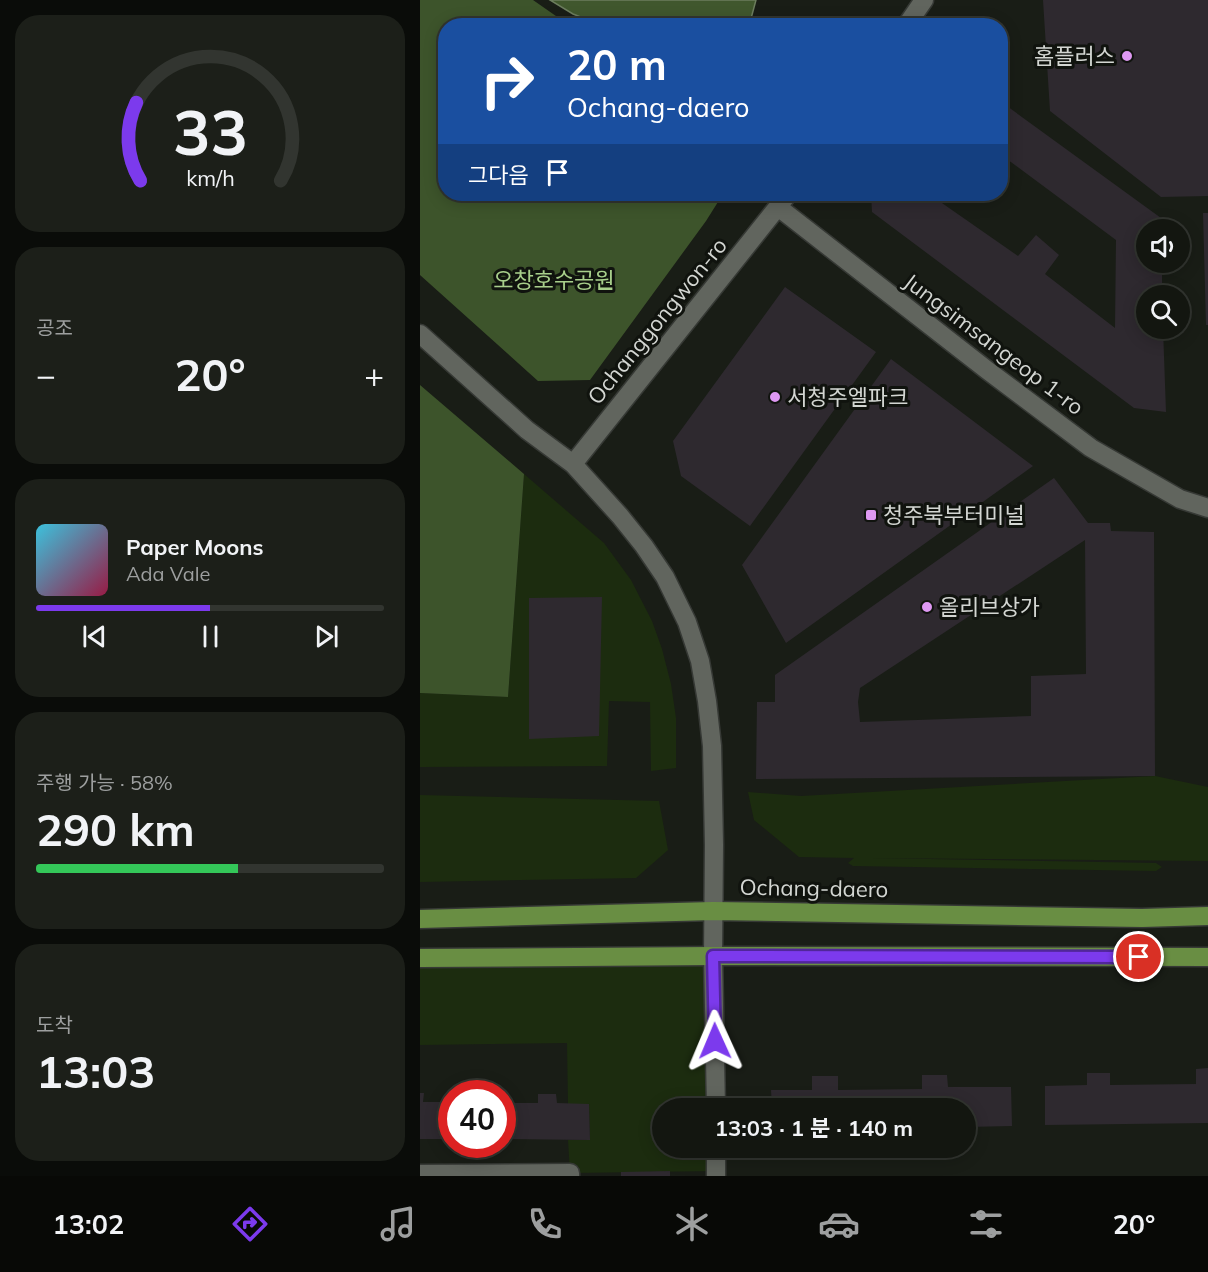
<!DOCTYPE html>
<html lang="ko">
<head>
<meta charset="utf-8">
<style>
  body { margin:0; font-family:Mulish,"Noto Sans KR",sans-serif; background:#1c1f19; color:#f1f3f6; height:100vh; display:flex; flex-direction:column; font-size:22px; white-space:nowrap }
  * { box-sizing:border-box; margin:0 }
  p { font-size:20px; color:#9d9f9f }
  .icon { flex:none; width:33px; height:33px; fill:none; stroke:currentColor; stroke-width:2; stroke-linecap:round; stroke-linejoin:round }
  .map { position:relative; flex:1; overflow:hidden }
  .drawer { display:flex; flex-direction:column; gap:15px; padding:15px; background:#0a0c09; width:420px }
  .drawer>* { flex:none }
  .hud { position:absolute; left:18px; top:18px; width:570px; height:183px; border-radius:24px; box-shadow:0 3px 15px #0003,0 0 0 2px #323530; background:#1a4fa0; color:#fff; overflow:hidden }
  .controls { position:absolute; left:716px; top:219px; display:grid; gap:12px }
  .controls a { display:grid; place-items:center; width:54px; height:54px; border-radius:50%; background:#131610; box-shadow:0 3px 15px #0003,0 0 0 2px #323530; font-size:30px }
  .speed { position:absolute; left:18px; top:1080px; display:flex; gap:12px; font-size:30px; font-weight:700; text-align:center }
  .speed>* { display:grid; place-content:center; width:78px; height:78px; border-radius:50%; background:#131610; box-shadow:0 3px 15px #0003,0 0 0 2px #323530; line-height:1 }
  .speed .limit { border:9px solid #d22; background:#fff; color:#111 }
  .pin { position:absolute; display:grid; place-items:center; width:51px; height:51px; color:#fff; margin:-26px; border:3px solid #fff; border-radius:50%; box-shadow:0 2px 6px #0007 }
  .me { position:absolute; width:66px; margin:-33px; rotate:359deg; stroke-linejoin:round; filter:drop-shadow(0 0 4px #0008) }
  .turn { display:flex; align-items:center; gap:21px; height:126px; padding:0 30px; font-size:27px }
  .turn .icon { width:78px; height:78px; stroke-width:2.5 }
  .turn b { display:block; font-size:42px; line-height:51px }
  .then { display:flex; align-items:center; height:57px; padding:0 30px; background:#0003; gap:12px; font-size:22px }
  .big { font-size:45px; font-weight:700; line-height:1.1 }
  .drawer .tile { flex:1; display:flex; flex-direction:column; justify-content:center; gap:9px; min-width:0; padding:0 21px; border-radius:24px; background:#1c1f19 }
  .drawer .dial { align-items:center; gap:0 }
  .dial svg { height:156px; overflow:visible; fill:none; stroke:#323530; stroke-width:7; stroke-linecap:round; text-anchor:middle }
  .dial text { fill:#f1f3f6; stroke:none }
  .song { display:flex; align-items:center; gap:18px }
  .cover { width:72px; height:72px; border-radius:9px; background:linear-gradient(135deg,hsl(190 70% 55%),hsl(340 70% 35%)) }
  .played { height:6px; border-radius:3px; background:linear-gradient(90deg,#7c3aed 50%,#323530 50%) }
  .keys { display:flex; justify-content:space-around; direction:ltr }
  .heat { display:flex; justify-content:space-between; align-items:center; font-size:33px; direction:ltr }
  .charge { height:9px; border-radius:4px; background:linear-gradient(90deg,#34c759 58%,#323530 0) }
  .trip { position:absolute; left:232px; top:1098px; width:324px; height:60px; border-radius:30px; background:#131610; box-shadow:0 3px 15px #0003,0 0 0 2px #323530; font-weight:700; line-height:60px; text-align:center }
  .dock { display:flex; height:96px; justify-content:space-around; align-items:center; background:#080906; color:#9d9f9f }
  .dock .icon { width:42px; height:42px }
  .dock .on { color:#7c3aed }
  .dock b { font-size:27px; color:#f1f3f6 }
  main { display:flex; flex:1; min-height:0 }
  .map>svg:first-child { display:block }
</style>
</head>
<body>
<main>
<section class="drawer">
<div class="tile dial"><svg viewBox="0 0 100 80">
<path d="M14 69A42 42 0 1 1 86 69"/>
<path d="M14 69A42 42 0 0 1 12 29" stroke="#7c3aed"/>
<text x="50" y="56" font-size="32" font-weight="700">33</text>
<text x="50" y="72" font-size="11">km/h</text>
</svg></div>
<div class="tile"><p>공조</p>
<div class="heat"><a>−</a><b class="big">20°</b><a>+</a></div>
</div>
<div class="tile">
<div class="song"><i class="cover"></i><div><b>Paper Moons</b><p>Ada Vale</p></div></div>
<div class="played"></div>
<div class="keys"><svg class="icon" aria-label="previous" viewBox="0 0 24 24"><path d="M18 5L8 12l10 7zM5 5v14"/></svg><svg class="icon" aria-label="pause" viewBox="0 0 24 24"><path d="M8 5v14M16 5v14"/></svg><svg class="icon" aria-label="next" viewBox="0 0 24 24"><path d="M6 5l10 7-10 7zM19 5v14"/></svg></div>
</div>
<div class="tile"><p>주행 가능 · 58%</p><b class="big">290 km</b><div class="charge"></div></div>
<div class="tile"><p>도착</p><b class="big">13:03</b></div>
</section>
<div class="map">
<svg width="788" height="1176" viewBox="0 0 788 1176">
  <rect width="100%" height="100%" fill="#191d16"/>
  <!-- green -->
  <path fill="#1c2c0f" d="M104,474L184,543L211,580L232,621L242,649L251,684L256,718V768L231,771L230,702L189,701L187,766L0,767V693L88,697Z
    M735,776L788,787V861L450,858L736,863L742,867L736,871L433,866L428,863L434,858L379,857L334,820L328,792L381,796Z
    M0,795L239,801L248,850L216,878L0,882Z
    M293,956L296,1108H243V1148H296V1171L150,1173L148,1140H170L169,1104H148L147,1043L0,1045V960Z"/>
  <!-- forest -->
  <path fill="#3d542b" d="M0,0H113L146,23L155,25L26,26V194H303L286,221L170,380L118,381L0,275Z
    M0,385L104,474L88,697L0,693Z"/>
  <!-- water -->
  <path fill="#40572d" stroke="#6c7d5e" stroke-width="1.5" d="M130,0H336L329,26L181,25L153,14Z"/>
  <!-- building -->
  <path fill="#2e292f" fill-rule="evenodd" d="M623,0H788V196L741,197L630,111Z
    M580,101L741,218V230H726V262H742V296H726V328H743L746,412L714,408L452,212L451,194H509L598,256L616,235L639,255L625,274L695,328L696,240L580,154Z
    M783,213H788V325H786Z
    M365,287L456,352L330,526L261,476L253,441Z
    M471,359L613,466L366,643L322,565Z
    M634,478L668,523H690L691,531L734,532L735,776L336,779L337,702H355V675ZM665,540L666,674L611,676V716L440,722L438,702L440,688Z
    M182,597L179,736L109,739V598Z
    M788,1068V1123L625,1125V1086L667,1085V1073H690V1085L776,1084V1069Z
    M502,1075H527L528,1087H591L592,1126L546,1127V1108H352L351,1090H392V1076H418V1090L502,1089Z
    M0,1093H4L3,1102H32V1139H0Z
    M118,1094H136L137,1103L169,1104L170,1140L82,1139V1103H118Z
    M250,1171V1176H201V1172Z"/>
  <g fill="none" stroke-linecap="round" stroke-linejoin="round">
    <defs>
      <path id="minor" d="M486,26L504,0
        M358,207L567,370L671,448L760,499L788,508
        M0,334L107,430L153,464L200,516L224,546L245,577L267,622L280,661L287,701L292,746L294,845L293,956L296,1108
        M153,464L368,194
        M296,1148V1176
        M0,1174L150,1173V1176"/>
      <path id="major" d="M0,919L293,911L722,918L788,916
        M0,958L293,956L788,957"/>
    </defs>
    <!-- minor casing -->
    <use href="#minor" stroke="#363935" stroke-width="21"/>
    <!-- major casing -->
    <use href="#major" stroke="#363935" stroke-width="21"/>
    <!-- minor -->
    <use href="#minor" stroke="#61655e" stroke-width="18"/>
    <!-- major -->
    <use href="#major" stroke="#698e43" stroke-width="18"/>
  </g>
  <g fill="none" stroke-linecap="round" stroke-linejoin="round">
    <defs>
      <path id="route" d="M295,1041L293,956L719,957"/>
    </defs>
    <!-- route casing -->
    <use href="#route" stroke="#51269a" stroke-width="15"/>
    <!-- route -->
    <use href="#route" stroke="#7c3aed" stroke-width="10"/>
  </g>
  <!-- markers -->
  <g fill="#de98f2" stroke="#10130e" stroke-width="2">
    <circle cx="707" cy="56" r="6"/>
    <circle cx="355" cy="397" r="6"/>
    <rect x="445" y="509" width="12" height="12" rx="3"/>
    <circle cx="507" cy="607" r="6"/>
  </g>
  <g text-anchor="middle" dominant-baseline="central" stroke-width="6" stroke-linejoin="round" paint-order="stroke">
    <!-- poi labels -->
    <g font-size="22" fill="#d3d6d2" stroke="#10130e" text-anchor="start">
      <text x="695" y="56" text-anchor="end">홈플러스</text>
      <text x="367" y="397">서청주엘파크</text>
      <text x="463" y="515">청주북부터미널</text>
      <text x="519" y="607">올리브상가</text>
    </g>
    <!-- park labels -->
    <g font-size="22" fill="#a8cf8b" stroke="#10130e">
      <text x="134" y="280">오창호수공원</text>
    </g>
    <!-- street labels -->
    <g font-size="22" fill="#d3d6d2" stroke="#10130e">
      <text transform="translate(237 321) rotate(-51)">Ochanggongwon-ro</text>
      <text transform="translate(574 344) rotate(37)">Jungsimsangeop 1-ro</text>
      <text transform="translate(394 888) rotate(1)">Ochang-daero</text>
    </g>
  </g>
</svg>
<div class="controls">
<a><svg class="icon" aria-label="sound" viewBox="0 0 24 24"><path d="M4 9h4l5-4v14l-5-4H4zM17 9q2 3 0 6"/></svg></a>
<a><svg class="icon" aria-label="search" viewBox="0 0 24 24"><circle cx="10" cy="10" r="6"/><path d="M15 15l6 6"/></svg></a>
</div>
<div class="speed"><div class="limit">40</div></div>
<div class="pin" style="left:719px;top:957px;background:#d93025"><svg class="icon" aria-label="arrive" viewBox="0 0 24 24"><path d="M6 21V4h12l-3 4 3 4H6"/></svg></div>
<svg class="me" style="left:295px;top:1041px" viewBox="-20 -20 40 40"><path d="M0-17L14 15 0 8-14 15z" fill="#7c3aed" stroke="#fff" stroke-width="4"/></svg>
<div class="trip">13:03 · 1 분 · 140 m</div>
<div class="hud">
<div class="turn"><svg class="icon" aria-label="right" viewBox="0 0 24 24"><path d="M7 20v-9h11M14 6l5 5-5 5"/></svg><div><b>20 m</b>Ochang-daero</div></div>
<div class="then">그다음<svg class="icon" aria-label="arrive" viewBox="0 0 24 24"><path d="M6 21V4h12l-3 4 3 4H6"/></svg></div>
</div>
</div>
</main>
<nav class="dock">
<b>13:02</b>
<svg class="icon on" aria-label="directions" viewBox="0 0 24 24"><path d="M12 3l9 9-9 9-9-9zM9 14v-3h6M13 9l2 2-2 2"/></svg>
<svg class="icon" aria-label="music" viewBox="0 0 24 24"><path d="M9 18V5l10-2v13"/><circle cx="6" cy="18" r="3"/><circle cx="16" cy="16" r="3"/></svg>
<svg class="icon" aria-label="phone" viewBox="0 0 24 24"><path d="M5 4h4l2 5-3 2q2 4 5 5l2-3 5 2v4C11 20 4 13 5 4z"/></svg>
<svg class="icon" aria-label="climate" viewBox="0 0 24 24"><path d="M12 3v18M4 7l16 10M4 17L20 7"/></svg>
<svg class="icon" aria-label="car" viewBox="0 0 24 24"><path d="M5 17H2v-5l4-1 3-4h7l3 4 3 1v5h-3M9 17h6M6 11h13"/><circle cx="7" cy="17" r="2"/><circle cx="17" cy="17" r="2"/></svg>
<svg class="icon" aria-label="filters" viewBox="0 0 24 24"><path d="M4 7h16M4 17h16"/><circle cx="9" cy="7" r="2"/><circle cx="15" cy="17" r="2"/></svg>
<b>20°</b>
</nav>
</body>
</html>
